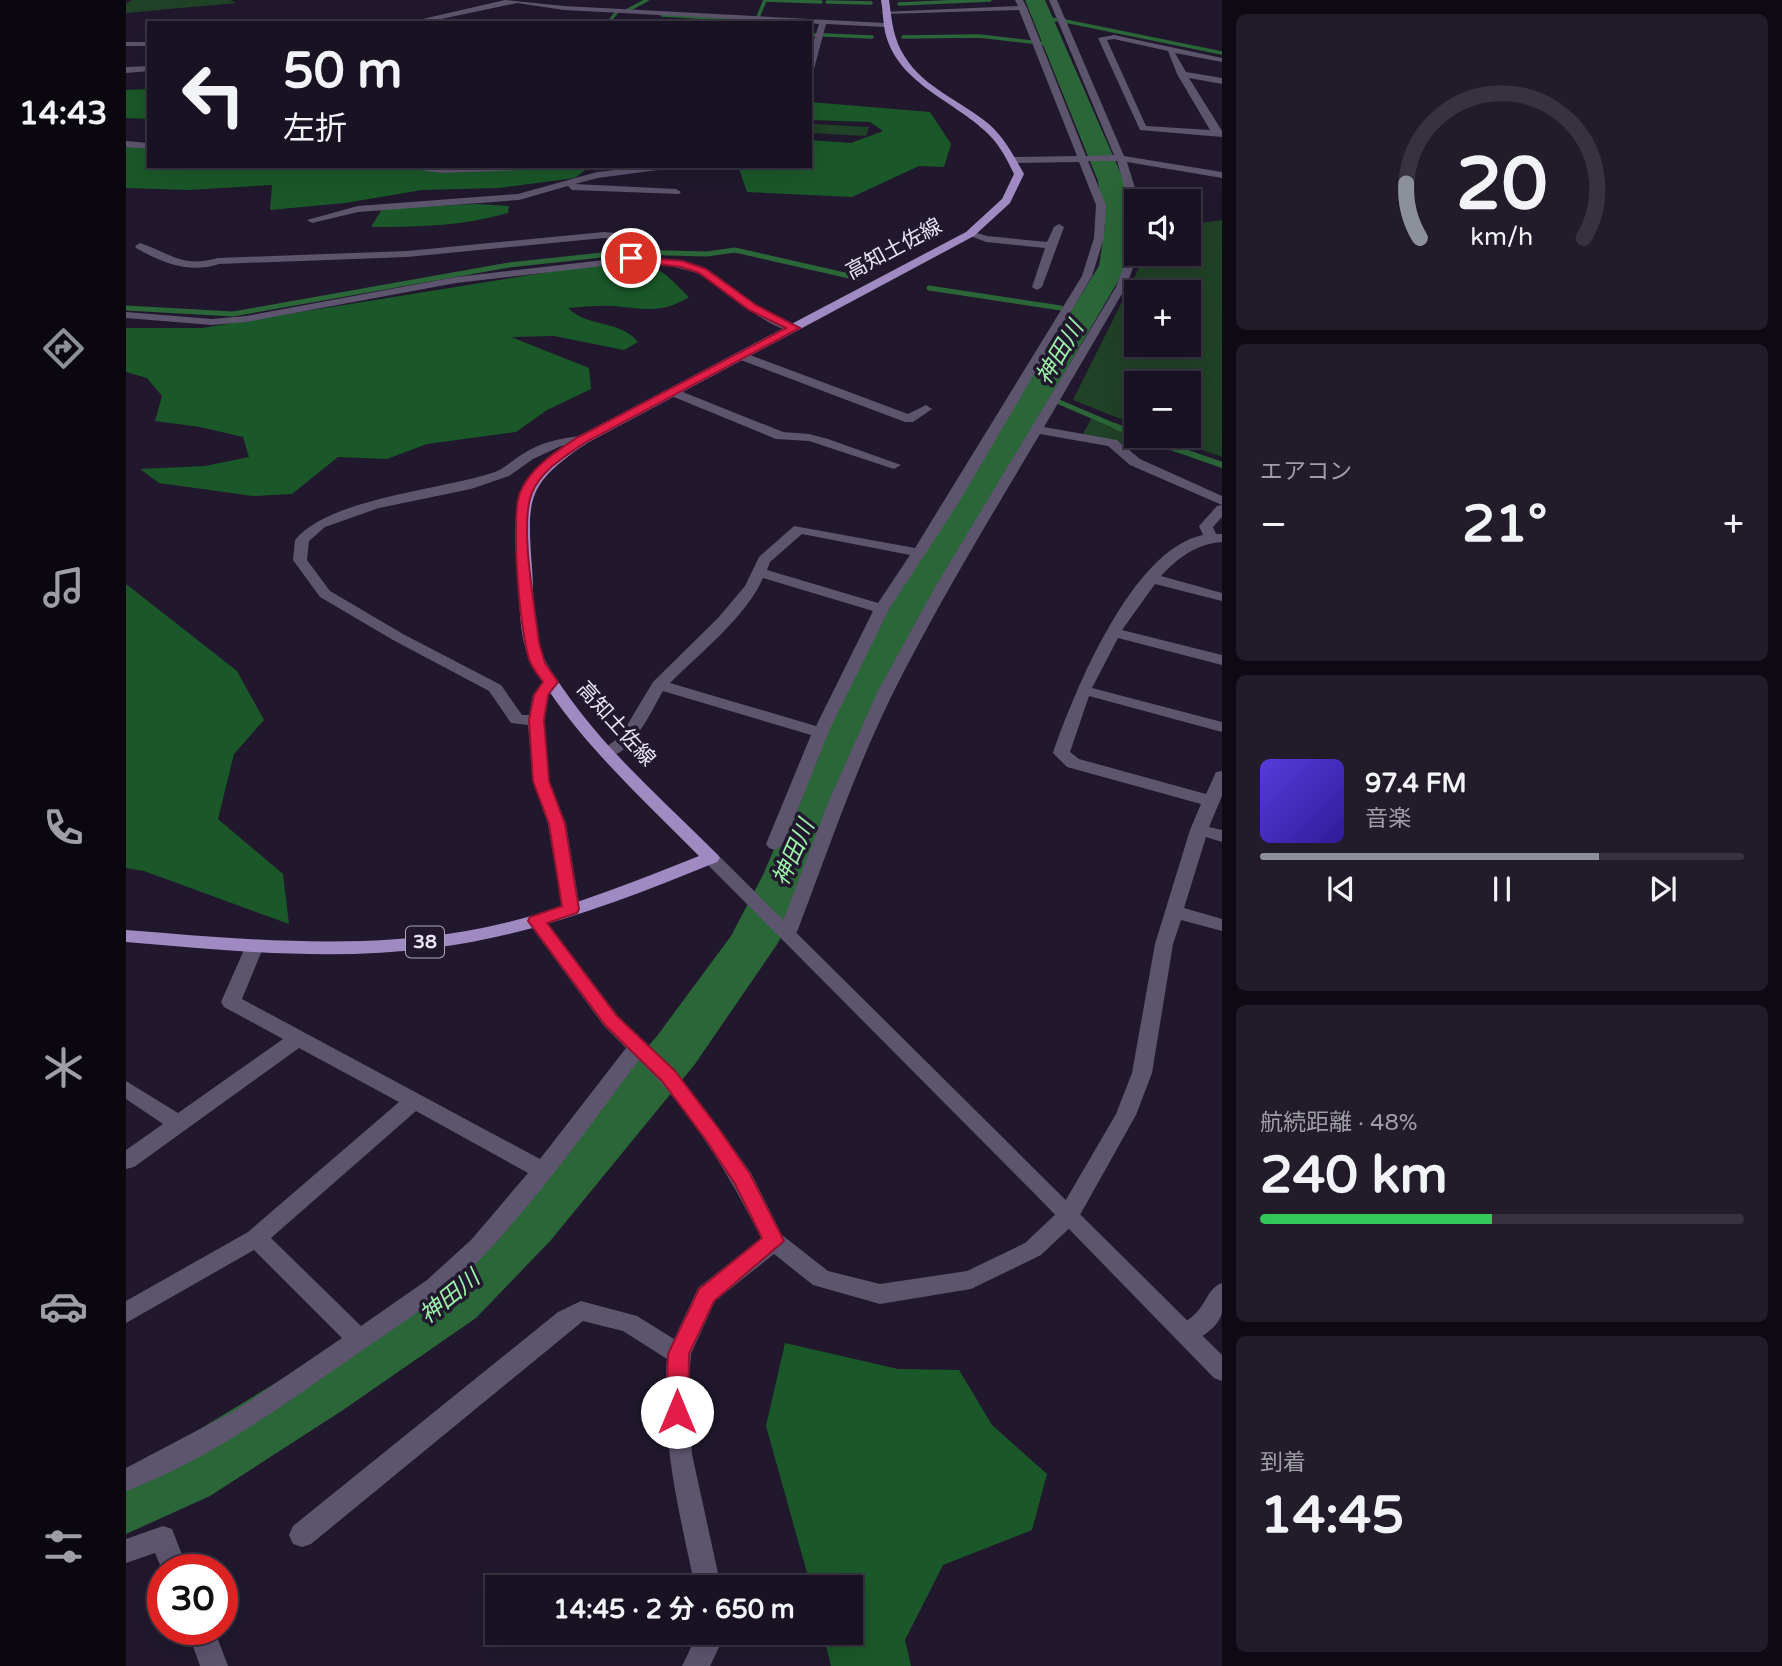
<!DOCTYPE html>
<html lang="ja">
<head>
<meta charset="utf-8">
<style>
  body { margin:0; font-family:"Varela Round","Noto Sans JP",sans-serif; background:#221b2a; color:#f1f3f6; height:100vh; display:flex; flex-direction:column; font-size:26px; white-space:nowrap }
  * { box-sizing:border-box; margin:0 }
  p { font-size:23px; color:#9f9ea5 }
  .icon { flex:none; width:38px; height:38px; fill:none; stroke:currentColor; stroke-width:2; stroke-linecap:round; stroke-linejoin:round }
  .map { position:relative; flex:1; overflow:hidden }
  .sheet { display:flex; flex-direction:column; gap:14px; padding:14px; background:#0e0a13; width:560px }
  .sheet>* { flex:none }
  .hud { position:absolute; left:21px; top:21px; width:665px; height:147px; border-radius:0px; box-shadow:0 7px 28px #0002,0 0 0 2px #373240; background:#191222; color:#f1f3f6; overflow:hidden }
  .fabs { position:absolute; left:998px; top:189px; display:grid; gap:14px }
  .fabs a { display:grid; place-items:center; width:77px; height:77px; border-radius:0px; background:#191222; box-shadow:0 7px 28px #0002,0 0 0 2px #373240; font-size:35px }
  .speed { position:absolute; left:21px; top:1554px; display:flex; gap:14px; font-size:35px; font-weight:700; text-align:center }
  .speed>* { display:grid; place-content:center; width:91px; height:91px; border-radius:50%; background:#191222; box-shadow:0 7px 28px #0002,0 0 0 2px #373240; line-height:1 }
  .speed .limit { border:10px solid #d22; background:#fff; color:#111 }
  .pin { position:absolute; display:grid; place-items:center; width:60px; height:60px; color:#fff; margin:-30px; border:4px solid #fff; border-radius:50%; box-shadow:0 2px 7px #0007 }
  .me { position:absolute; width:77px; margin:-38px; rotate:0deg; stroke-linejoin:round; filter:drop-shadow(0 0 5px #0008) }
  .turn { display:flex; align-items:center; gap:24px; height:147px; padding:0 21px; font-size:32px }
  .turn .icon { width:91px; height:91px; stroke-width:2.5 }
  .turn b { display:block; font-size:49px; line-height:60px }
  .big { font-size:52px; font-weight:700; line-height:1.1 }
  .sheet .widget { flex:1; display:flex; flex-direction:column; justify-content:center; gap:10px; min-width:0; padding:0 24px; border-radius:10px; background:#221b2a }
  .sheet .dial { align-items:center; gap:0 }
  .dial svg { height:182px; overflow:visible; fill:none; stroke:#373240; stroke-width:7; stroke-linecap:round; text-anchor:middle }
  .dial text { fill:#f1f3f6; stroke:none }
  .song { display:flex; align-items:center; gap:21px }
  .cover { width:84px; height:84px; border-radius:10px; background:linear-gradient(135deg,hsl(250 70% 55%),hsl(250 70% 35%)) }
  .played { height:7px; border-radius:4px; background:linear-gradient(90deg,#8c9099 70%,#373240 70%) }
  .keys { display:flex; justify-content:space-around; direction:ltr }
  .heat { display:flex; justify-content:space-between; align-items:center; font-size:38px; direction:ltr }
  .charge { height:10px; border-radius:5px; background:linear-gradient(90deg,#34c759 48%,#373240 0) }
  .trip { position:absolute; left:359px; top:1575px; width:378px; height:70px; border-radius:0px; background:#191222; box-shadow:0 7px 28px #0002,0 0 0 2px #373240; font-weight:700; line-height:70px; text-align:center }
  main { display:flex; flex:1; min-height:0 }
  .tab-bar { display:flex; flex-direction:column; width:126px; justify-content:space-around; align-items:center; background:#0a070e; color:#9f9ea5 }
  .tab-bar .icon { width:49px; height:49px }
  .tab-bar .selected { color:#8c9099 }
  .tab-bar b { font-size:32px; color:#f1f3f6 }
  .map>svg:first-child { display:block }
</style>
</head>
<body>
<main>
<nav class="tab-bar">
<b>14:43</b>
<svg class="icon selected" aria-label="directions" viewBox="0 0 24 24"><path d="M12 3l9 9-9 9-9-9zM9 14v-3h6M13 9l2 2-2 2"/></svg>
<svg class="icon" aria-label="music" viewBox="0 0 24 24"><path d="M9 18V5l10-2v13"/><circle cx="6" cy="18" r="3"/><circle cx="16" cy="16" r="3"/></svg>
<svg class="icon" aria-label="phone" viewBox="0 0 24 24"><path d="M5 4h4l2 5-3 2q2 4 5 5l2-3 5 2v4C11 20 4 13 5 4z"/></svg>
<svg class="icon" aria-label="climate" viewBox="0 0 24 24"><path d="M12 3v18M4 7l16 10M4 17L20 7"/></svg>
<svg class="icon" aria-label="car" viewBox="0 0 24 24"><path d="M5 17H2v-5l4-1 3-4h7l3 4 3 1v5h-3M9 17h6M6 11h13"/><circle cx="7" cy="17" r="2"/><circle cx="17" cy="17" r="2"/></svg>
<svg class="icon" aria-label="filters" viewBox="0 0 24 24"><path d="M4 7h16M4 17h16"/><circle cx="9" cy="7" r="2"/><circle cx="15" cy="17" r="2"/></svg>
</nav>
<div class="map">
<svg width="1096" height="1666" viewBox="0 0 1096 1666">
  <rect width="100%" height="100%" fill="#21182d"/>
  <!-- green -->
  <path fill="#204226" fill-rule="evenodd" d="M6,0H104L111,3L0,13V4Z
    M688,124L743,127L740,136L685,133Z
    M1096,220V457L1038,436H1062V383H1010V425L947,400L1020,254H1062V225ZM1010,292H1062V345H1010Z
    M966,417L1006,437L994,443L957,434Z"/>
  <!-- forest -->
  <path fill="#1a5829" d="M23,89V119L0,118V90Z
    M684,102L804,112L825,144L818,167L793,166L726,197L621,192L612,166H684V140L725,143L757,131L744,122L684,120Z
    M0,146L23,149V166H464L449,178L372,188L296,190L219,203L144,210L146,185L62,190L0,188Z
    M350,204L383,206L382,213C337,226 292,227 245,227L256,209Z
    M485,262C533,266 529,263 563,297C536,314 518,309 488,306C473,305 457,307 442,308C462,328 495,320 512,342L498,350L428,336L385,337L463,368L465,389L421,410L390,432L301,444L261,459L212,457L166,494L127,496L33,483L14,469L79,466L123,457L117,437L74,427L29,421L36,396L21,378L0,372V328H76Z
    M0,584L111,671L138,720L108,754L92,819L157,874L163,924L18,871L0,868Z
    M659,1343L772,1369L833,1370L866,1425L921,1474L906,1530L817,1565L779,1640L785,1666H705L697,1633H724V1587H685L640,1426Z"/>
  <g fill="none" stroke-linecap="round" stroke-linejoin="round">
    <!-- stream-far2 -->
    <path stroke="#2a6637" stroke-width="3.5" d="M701,2L745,3
      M773,4L864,0
      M502,10L521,0
      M536,15L622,20
      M632,17L639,0L695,2
      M916,17L930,20
      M939,21L1096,53
      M335,23H383
      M482,23L490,13
      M684,34L689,35
      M698,35L746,37
      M777,37L853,36L905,42
      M912,43L927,45"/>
    <!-- stream-far1 -->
    <path stroke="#2a6637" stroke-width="5" d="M803,288L935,308
      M0,308L107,314L383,265L504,252L581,254L609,250L732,278
      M948,310L960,311
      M912,393L994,428"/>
    <!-- stream -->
    <path stroke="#2a6637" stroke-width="6" d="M989,426L1010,435
      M1013,436L1096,465"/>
    <!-- river -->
    <path fill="#2a6637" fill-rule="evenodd" d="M899,0H919L998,181L1007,226L1001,266L793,621L736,746L685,875L652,943L569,1064L425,1240L350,1318L217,1410L84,1496L0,1534V1469L36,1452L171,1370L306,1282L383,1206L531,1036L605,936L637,875L692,746L753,621L973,266L979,226L972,181Z"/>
    <!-- minor -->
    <path fill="#5d546e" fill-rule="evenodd" d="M379,0L438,6L759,23L763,25L759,27L700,24L688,69L684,71V53L693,24L684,23L438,10L391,3L296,23H279Z
      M889,0H897L901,8L960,156L988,155L923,0H931L998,156L1096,172V178L1001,162L1013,201H1010V212L1005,209L991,161H962L980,205L978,238L966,276L830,507L763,609L703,731L658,844L649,850L643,848L640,844L685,735L537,691C525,711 503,763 475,756L473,752L494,737L527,682L592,618L619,586L633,557L668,526L789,548L956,276L968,238L970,205L953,162L888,163L883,160L888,157L951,156L893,10L759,14L755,12L892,6ZM676,534L784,555L752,603L641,570L644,562ZM637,578L747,611L690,726L544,683C573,654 621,616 637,578Z
      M988,35L1096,58V62L1049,53L1060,72L1096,78V84L1063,78L1096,131V137L1014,130L972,38ZM988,39L1042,51L1051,74L1084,130L1020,126L981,40Z
      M0,42H23V46H0Z
      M23,66V71L0,73V67Z
      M0,141L23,143V149L0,147Z
      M267,166H430L425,169L315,173Z
      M527,166H562L472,178L449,184L550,189L555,192L553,194L446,190L442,186L393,200L232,212L186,223L181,220L232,206L392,194L471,172Z
      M933,224L938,227L916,287L911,290L906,287L919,248L860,242L839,234L844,231L861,236L921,242L928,227Z
      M478,232C499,233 515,238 525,258L520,261L330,283L120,322L86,325L0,318V312L86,319L120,316L330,277L513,256L499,242L478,238L281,257L93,264C63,274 37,263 10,248L9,246L14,243C46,254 56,268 92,258L281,251Z
      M1010,243V254H1012L1000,287L918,427L991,440L1014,459L1096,496V517L1087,527L1090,534H1096V542C1070,544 1053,557 1035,576L1096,593V601L1029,584L996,630L1096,655V665L992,638L966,688L1096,722V732L963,696L944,752L953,759L1080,794L1090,772L1096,771V796L1083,827L1096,830V842L1080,837L1058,908L1096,919V931L1055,920L1047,944L1026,1073L1010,1115L950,1222L915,1255L845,1289L754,1304L687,1285L648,1254L589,1301L565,1354L562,1391L566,1454L595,1587H569C553,1511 534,1437 541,1359L497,1331L457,1321L185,1544L176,1547L167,1544L163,1535L167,1526L432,1312L455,1301L511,1316L548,1339L572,1288L635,1238C603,1174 565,1111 513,1060C464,1125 417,1192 361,1252C323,1294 274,1324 228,1356C156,1406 83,1460 0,1491V1468L110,1410L216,1338L128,1250L0,1323V1301L122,1232L273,1102L173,1048L8,1167L0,1169V1150L37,1124L0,1099V1081L52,1113L157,1039L98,1007L95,1002L121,943H135L137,948L116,999L414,1159L500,1048L478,1026L401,921L410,915L417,917L492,1016L549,1071L593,1128L625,1173L656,1235L702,1271L754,1284L841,1271L899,1243L934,1210L990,1114L1006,1073L1029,944L1064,830L1075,804L941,767L927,753C948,692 1006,549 1077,535L1073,526L1091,506L1096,505L1004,465L982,446L914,434C864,518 813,602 769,689C730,767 702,851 671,932L662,938L653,932L702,803L752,691L808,589L990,287L1005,246ZM290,1111L402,1173L345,1240L301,1280L235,1326L145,1238Z
      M616,352L782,414L800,405L806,409L787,422H779L612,359L610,356Z
      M547,388L657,432L683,434L702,439L775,465L768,469L683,441L650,439L543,395V389Z
      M456,436L462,440L461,443L435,446L407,459L383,476L345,489L253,508L199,527L183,541L181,560L204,591L277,634L375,685L396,715H403L407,695L419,679H431L433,682L423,695L418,720L423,781L440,824L454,909L445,915L436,909L422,824L407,781L402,725L385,723L363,691L267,640L194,597L167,560L169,540C203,498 316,490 369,472C379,468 387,460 395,455C415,442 434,438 456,436Z
      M1096,1283C1096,1292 1096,1304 1096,1313C1092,1329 1067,1346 1052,1341L1048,1334C1053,1324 1062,1321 1069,1314C1080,1304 1082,1288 1096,1283Z
      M37,1526L46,1529L62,1570H37V1572L29,1553L0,1563V1539Z
      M61,1629H88L102,1666H74Z
      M572,1633H600L584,1666H556Z"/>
    <!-- tertiary -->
    <path fill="#5d546e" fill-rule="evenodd" d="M520,255L580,269L630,306L674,328C653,343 591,280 570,273C553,267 534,265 516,260V256Z
      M585,852L591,854L1096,1355V1381L1088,1378L907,1192L579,862L576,858L579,854Z"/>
    <!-- primary -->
    <path fill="#9f8ac1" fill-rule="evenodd" d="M755,0H763C766,21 767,39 779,57C798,88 837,102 864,125C879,139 888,156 898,174L884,203L848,236L461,443C400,484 401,498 406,568C408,597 406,626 416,653C421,667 430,678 438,690C481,752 538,801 591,854L594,858L591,862C500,899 406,936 307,948C206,961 102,951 0,942V930C113,939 227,950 340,931C420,917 498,886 573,856C521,803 465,753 423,691C414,678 404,666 400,650C392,623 394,594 392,566C386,494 392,478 451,437L840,232L876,199L888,174C880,157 872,142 858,130C824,99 771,82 759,32C757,22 757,11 755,0Z"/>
  </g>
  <!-- route -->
  <path fill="#e11d48" stroke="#92132f" stroke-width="2" d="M502,256L557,261L580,269L630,305L674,328L460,442C441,455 415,470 406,493C393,524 409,607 413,643L419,663L432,682L422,695L418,720L423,781L439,824L453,909L451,913L421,923L491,1016L549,1071L593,1129L624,1174L658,1241L588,1301L563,1354L562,1412L559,1419L551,1422L543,1419L540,1412L542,1354L573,1289L636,1238L609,1184L580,1140L536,1081L479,1025L402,921L404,917L436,906L423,824L407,781L403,720L408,695L417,682C413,676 408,670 405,664C394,641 384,516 394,493C403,468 431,451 452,437L660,328L623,310L573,273L555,267L505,261Z"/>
  <g text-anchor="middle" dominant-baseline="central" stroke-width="7" stroke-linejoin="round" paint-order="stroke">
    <!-- shield labels -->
    <rect fill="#21182d" stroke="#ada7b8" stroke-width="2" x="280" y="926.5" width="38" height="31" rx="5"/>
    <g font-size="19" font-weight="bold" fill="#e9e4f3">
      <text x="299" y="942">38</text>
    </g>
    <!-- street labels -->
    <g font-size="21" fill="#e9e4f3" stroke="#21182d">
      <text transform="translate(768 249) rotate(-28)">高知土佐線</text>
      <text transform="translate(490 724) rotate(48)">高知土佐線</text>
    </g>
    <!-- water labels -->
    <g font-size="23" font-style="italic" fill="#9df2aa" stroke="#21182d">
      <text transform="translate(934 353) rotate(-59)">神田川</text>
      <text transform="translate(668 853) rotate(-66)">神田川</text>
      <text transform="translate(324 1297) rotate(-39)">神田川</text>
    </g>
  </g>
</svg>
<div class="fabs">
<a><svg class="icon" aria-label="sound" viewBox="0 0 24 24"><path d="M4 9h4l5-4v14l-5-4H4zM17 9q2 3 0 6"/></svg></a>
<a>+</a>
<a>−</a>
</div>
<div class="speed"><div class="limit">30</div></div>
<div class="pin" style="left:505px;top:258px;background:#d93025"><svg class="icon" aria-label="arrive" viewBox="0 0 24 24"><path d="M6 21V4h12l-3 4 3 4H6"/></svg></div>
<svg class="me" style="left:551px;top:1412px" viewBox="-20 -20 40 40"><circle r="19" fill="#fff"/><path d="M0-13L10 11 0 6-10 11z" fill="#e11d48"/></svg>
<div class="trip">14:45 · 2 分 · 650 m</div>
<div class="hud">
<div class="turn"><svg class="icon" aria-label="left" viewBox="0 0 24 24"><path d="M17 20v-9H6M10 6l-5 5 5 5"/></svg><div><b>50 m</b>左折</div></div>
</div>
</div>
<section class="sheet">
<div class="widget dial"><svg viewBox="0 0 100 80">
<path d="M14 69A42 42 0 1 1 86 69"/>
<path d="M14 69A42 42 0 0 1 8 45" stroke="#8c9099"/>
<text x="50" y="56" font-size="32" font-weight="700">20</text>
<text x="50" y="72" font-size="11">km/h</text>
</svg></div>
<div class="widget"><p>エアコン</p>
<div class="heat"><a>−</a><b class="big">21°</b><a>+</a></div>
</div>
<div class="widget">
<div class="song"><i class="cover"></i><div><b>97.4 FM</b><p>音楽</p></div></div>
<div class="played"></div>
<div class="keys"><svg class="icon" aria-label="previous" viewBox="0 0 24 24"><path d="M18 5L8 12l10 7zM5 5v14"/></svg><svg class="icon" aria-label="pause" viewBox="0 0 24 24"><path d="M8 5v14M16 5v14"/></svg><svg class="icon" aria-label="next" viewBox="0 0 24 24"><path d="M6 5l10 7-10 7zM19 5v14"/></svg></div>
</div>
<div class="widget"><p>航続距離 · 48%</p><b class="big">240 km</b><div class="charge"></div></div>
<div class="widget"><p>到着</p><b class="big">14:45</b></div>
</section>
</main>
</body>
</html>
